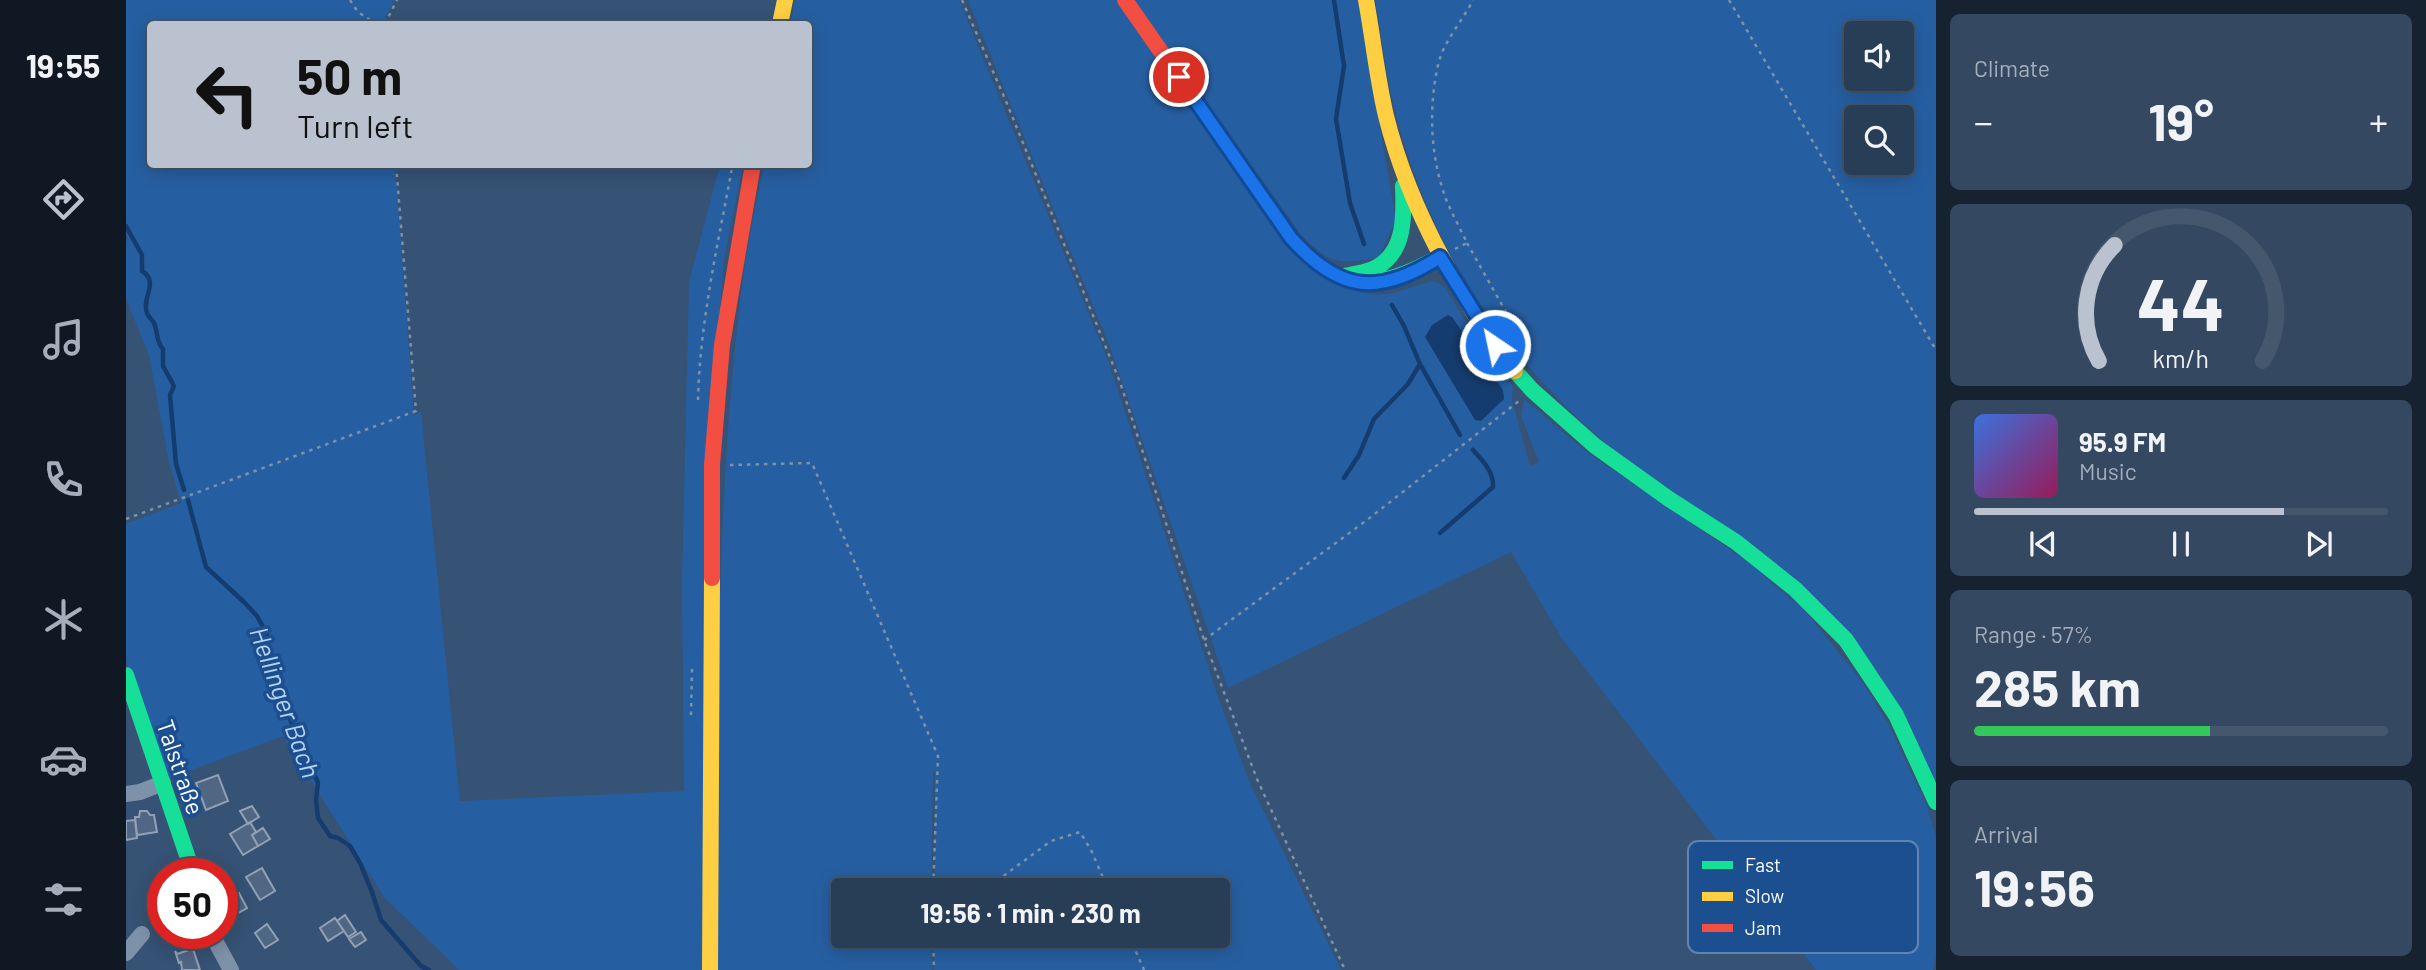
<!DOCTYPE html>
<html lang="en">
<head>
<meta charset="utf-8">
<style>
  body { margin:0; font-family:Barlow,sans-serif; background:#344961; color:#f1f3f6; height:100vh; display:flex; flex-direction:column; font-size:26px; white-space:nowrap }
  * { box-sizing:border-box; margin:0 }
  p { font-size:23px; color:#a5aeba }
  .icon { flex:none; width:38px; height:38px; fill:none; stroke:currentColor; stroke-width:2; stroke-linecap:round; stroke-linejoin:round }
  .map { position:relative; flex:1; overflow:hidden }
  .details { display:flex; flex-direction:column; gap:14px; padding:14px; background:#162230; width:490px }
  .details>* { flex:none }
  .banner { position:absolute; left:21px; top:21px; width:665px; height:147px; border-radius:7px; box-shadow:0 4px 18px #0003,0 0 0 2px #44576d; background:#b9c2ce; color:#111; overflow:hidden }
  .fabs { position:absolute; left:1718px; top:21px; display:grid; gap:14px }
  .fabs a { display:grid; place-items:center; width:70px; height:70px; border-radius:7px; background:#283e57; box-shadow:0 4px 18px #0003,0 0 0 2px #44576d; font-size:35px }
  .speed { position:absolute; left:21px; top:858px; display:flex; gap:14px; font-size:35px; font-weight:700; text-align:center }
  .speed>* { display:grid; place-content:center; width:91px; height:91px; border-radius:50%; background:#283e57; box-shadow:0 4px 18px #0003,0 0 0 2px #44576d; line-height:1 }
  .speed .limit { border:10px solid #d22; background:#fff; color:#111 }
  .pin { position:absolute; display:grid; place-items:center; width:60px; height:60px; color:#fff; margin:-30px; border:4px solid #fff; border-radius:50%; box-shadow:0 2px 7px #0007 }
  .me { position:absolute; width:77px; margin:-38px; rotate:326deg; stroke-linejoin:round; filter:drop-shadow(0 0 5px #0008) }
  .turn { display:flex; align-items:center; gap:24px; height:147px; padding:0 35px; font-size:32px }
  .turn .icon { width:91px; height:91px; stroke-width:2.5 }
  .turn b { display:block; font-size:49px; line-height:60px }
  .big { font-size:52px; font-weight:700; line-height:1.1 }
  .details .card { flex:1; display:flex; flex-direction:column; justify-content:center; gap:10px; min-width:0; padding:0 24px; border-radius:10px; background:#344961 }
  .details .dial { align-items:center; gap:0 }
  .dial svg { height:182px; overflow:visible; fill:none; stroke:#44576d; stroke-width:7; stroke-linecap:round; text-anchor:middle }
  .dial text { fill:#f1f3f6; stroke:none }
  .song { display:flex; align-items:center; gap:21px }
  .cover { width:84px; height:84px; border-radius:10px; background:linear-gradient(135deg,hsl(220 70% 55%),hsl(330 70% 35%)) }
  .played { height:7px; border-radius:4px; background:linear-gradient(90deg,#b9c2ce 75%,#44576d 75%) }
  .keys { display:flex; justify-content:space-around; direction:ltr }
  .heat { display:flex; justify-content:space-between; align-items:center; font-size:38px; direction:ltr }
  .charge { height:10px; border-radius:5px; background:linear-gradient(90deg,#34c759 57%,#44576d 0) }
  .trip { position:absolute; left:705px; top:878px; width:399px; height:70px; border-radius:7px; background:#283e57; box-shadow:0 4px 18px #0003,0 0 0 2px #44576d; font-weight:700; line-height:70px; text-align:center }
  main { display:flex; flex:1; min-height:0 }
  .tabs { display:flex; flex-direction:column; width:126px; justify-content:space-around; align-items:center; background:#101923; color:#a5aeba }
  .tabs .icon { width:49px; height:49px }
  .tabs .active { color:#b9c2ce }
  .tabs b { font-size:32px; color:#f1f3f6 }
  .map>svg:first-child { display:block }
</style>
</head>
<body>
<main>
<nav class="tabs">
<b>19:55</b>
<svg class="icon active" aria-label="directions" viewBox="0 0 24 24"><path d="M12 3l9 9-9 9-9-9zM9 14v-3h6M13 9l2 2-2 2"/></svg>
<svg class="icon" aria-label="music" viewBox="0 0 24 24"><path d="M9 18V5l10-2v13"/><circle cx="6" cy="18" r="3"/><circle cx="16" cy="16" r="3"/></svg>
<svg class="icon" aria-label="phone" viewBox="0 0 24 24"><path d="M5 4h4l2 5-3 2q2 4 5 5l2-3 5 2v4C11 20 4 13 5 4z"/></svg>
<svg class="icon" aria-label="climate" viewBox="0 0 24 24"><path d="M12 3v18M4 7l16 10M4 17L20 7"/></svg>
<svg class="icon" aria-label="car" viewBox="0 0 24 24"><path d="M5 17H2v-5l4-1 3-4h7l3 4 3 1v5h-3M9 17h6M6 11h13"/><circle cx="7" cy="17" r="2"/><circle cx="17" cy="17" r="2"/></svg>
<svg class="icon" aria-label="filters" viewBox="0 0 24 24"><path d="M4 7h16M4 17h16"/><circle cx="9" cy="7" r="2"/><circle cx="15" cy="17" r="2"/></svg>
</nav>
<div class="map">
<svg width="1810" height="970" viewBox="0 0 1810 970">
  <rect width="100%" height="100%" fill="#365274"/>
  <!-- green -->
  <path fill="#265fa1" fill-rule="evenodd" d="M0,0H269L258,20V24H24V164L269,165L288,415L295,412L334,801L558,791L556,582L563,282L594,165H617L598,260L585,413L577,970H333L258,897L157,736L39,780L0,661V524L55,503L43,462L23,355L0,299V240L3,242L0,234Z
    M669,0H833L983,363L1091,694L1123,781L1215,970H808V936H1092V891H809V773L807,772L805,891H718V936H805L806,970H589C593,736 587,496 619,264C624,231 632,197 638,165L682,164V24H665Z
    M842,0H990L1164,249L1234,292L1251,295L1267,293L1306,281L1313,283L1319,288L1349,337L1387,386L1386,400L1404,466L1413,462L1395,416L1398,399L1462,453L1602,548L1664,596L1686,619L1737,683L1762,724L1801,806L1810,837V956L1807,970H1690L1435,637L1385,552L1102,688L984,347Z
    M1008,0H1232L1270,220L1253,257C1214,265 1207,265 1177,237Z
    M1249,0H1810V782L1753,673L1474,439C1373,348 1305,248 1270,115C1260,78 1256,38 1249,0ZM1731,33H1776V79H1731ZM1731,117H1776V163H1731Z"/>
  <!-- water -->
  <path fill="#153c6e" d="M1322,315L1326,317L1377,390L1378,399L1355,421L1349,420L1299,337L1306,325Z"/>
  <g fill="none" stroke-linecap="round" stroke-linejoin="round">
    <!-- stream -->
    <path stroke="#153c6e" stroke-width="4.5" d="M1208,0L1218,66L1210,119L1224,203L1238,244
      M0,226L16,255V271C34,282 15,298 21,313C22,317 26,319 28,323C32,332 30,342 37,349V366L48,386L44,395L50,464L58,490
      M1266,305L1278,326L1294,364L1334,435
      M1218,478L1233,455L1248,419L1282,384L1294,364
      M62,500L80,567L118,602L131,616L141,634L144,673L192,783L190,800L192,818L204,836L212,838L224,846L234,863L246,892L255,920L295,966L303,970
      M1314,533L1367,487C1368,472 1357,461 1347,450"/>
  </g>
  <!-- building -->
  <path fill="#506783" stroke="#92a2b6" stroke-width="2" d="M92,775L102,801L80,810L70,783Z
    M126,806L133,817L122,824L114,811Z
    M14,811H21L24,815H28L31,832L11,835L9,817H13Z
    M9,820L11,838L0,840V821Z
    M124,822L130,832L126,835L132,846L117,855L104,834Z
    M137,828L144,839L132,846L126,835Z
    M136,868L149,891L134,900L120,877Z
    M113,893L121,908L107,916L98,901Z
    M219,915L230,932L222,937L211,921Z
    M209,918L218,931L202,941L194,928Z
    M141,924L152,940L139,948L129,933Z
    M235,932L240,940L229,947L223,939Z
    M66,946L74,970H56L55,962L53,963L49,951L51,954L66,949Z"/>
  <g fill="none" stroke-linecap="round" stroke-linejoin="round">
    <!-- path -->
    <path stroke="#7d92a8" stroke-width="2.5" stroke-dasharray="3.5 5" stroke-linecap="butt" d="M224,0L232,12L250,24
      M836,0L882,106L994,382L1078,640L1131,779L1219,970
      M1603,0L1810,350
      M259,24L271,0
      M1341,243L1380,312L1403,339
      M1329,249L1341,243C1334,228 1326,214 1320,199C1304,157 1302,105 1313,61C1319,40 1337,20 1347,0
      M572,400C574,321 592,244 606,168
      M604,465L686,463L812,756L807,891
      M0,519L290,411L270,164
      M1078,640L1241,520L1393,401
      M565,715L566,669
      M857,891L925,841L954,832L965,850L983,891
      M807,936L808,970
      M1003,936L1018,970"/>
    <!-- street -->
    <path stroke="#7d92a8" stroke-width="16" d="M0,794L14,792L37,783
      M85,933L105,970
      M0,953L16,934"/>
    <!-- fast -->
    <path stroke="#16e098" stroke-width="16" d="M1156,225C1203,292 1247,296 1314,256
      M1219,276C1229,273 1242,273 1251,267C1280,251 1278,214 1277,186
      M1389,371L1406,390L1469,446L1543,499L1610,542L1669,589L1720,640L1770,715L1810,802
      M0,675L67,873"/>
    <!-- slow -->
    <path stroke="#ffcf43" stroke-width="16" d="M1240,0C1247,38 1251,78 1260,116C1276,180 1304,240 1338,296C1353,323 1369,348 1389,371
      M654,24L659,0
      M584,970L586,578"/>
    <!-- jam -->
    <path stroke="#f24e42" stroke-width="16" d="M999,0L1156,225
      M586,578V465L596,345L627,164"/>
  </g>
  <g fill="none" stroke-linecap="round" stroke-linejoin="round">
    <defs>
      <path id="route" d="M1053,77L1165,238C1214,293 1253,296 1314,257L1369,345"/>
    </defs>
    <!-- route casing -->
    <use href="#route" stroke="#114b97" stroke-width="18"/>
    <!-- route -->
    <use href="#route" stroke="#1a73e8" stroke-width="12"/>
  </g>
  <g text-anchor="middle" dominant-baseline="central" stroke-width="7" stroke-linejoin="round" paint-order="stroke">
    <!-- street labels -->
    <g font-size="24" fill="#fff" stroke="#1b4f8f">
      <text transform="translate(55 767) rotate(71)">Talstraße</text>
    </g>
    <!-- water labels -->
    <g font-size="26" font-style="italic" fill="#b5d3f5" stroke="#1b4f8f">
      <text transform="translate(160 702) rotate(70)">Hellinger Bach</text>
    </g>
  </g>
  <!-- legend -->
  <rect x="1562" y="841" width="230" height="112" rx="10" fill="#1b4f8f" stroke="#5f84b1" stroke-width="2"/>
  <rect x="1576" y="861" width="31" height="8" fill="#16e098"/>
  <rect x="1576" y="892" width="31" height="9" fill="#ffcf43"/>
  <rect x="1576" y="924" width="31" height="8" fill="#f24e42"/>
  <g font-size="19" fill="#fff">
    <text x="1619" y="872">Fast</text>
    <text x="1619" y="903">Slow</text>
    <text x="1619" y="935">Jam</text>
  </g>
</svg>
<div class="fabs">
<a><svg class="icon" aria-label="sound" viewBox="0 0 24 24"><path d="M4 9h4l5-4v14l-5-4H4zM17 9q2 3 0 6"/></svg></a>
<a><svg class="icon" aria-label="search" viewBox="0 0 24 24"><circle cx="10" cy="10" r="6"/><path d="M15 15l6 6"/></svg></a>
</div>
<div class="speed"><div class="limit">50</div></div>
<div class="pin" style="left:1053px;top:77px;background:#d93025"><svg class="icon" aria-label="arrive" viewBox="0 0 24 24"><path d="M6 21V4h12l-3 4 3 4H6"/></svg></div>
<svg class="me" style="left:1369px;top:345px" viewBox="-20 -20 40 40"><circle r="17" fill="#1a73e8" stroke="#fff" stroke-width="3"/><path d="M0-11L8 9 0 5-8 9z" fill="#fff"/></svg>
<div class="trip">19:56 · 1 min · 230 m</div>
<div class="banner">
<div class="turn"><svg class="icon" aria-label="left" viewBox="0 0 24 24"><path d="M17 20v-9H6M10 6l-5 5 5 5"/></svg><div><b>50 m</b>Turn left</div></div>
</div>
</div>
<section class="details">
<div class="card"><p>Climate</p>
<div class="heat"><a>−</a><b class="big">19°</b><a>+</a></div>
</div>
<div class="card dial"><svg viewBox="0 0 100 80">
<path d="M14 69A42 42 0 1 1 86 69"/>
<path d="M14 69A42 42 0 0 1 21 18" stroke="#b9c2ce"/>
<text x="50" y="56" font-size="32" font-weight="700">44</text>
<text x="50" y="72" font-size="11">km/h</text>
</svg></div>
<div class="card">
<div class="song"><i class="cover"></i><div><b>95.9 FM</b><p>Music</p></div></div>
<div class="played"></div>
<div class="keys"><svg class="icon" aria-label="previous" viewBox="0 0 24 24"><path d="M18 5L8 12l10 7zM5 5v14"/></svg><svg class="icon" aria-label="pause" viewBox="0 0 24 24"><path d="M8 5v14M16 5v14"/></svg><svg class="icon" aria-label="next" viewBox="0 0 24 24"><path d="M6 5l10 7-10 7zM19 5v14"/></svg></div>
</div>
<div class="card"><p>Range · 57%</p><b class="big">285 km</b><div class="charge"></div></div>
<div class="card"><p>Arrival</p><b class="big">19:56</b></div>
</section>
</main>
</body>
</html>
